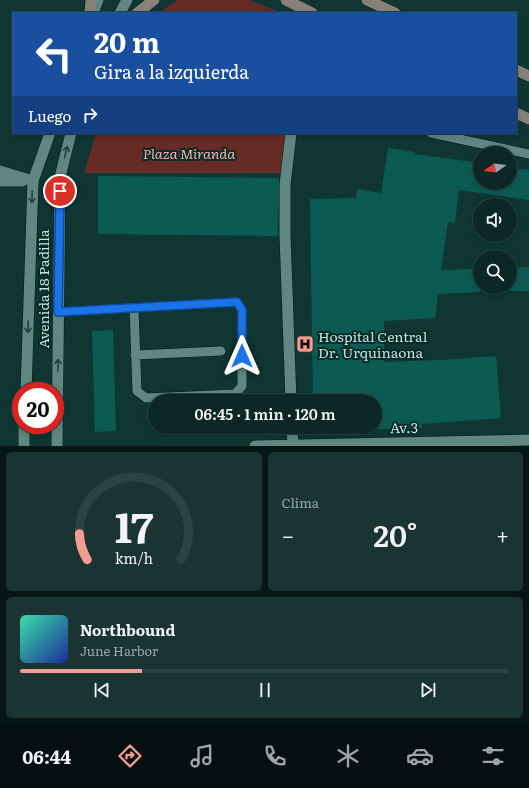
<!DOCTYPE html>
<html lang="es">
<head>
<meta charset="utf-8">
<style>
  body { margin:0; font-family:Literata,serif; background:#193432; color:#f1f3f6; height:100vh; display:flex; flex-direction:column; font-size:15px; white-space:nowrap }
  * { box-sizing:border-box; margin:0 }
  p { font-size:13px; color:#9aa6a7 }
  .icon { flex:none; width:22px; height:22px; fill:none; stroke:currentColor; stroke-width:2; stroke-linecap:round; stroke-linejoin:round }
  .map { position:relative; height:446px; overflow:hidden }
  .details { display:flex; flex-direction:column; gap:6px; padding:6px; background:#061615; flex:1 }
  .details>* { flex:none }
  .banner { position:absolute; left:12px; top:12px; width:505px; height:122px; border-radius:0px; box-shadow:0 2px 6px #0003,0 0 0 1px #2b4443; background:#1a4fa0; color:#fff; overflow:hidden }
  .needle { width:26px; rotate:256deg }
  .controls { position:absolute; left:473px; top:146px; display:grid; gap:8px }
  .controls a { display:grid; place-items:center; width:44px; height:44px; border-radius:50%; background:#0b2826; box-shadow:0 2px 6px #0003,0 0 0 1px #2b4443; font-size:20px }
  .speed { position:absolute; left:12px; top:382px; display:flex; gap:8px; font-size:20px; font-weight:700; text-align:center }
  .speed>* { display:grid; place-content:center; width:52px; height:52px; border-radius:50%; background:#0b2826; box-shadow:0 2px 6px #0003,0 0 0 1px #2b4443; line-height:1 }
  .speed .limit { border:6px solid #d22; background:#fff; color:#111 }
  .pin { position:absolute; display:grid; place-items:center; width:34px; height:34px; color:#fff; margin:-17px; border:2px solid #fff; border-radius:50%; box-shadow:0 1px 4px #0007 }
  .me { position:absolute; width:44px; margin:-22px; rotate:0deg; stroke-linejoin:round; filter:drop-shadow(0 0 3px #0008) }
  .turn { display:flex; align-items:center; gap:14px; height:84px; padding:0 16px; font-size:18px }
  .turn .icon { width:52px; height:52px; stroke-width:2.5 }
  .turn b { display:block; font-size:28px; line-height:34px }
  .then { display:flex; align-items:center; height:38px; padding:0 16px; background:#0003; gap:8px; font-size:15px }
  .big { font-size:30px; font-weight:600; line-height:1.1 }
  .details .tile { flex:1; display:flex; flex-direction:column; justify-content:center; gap:6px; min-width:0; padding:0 14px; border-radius:6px; background:#193432 }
  .details .dial { align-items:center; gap:0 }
  .dial svg { height:104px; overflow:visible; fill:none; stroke:#2b4443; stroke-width:7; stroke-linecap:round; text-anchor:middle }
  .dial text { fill:#f1f3f6; stroke:none }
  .song { display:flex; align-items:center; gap:12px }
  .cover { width:48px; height:48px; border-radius:6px; background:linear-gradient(135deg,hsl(160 70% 55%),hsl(230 70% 35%)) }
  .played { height:4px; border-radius:2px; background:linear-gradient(90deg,#f59c90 25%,#2b4443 25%) }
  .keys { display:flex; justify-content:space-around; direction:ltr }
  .heat { display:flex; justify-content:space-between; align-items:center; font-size:22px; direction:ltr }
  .details .tiles { flex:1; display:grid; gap:6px; grid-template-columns:1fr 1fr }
  .tile:last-child { grid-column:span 2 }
  .trip { position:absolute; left:148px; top:394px; width:234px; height:40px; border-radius:20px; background:#0b2826; box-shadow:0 2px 6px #0003,0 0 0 1px #2b4443; font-weight:600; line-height:40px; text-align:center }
  .tabs { display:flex; height:64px; justify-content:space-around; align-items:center; background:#04100f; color:#9aa6a7 }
  .tabs .icon { width:28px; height:28px }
  .tabs .selected { color:#f59c90 }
  .tabs b { font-size:18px; color:#f1f3f6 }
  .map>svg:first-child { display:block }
</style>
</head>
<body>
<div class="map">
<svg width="529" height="446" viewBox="0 0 529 446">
  <rect width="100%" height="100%" fill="#0f3632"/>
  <!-- green -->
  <path fill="#662b25" d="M178,0H249L282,13H158Z
    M96,133H293L289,173H84Z"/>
  <!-- building -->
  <path fill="#0c5b53" d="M388,148L415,152V154L480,163V183H510V168L529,170V200L459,190L455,223L448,222L441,270L480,269V292L438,294L435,318L384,321V362L441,360L496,356L501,418L422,424V428L314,431V427H375V401H313L310,199L356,198L357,189L381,193Z
    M98,176L279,178L278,236L98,234Z
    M529,267V291H510V268Z
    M113,330L116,431L95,432L92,331Z"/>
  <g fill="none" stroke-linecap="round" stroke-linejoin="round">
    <defs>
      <path id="service" d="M431,133L529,154
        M58,312L237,302L242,310V386L235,394L146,398L137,391L134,308
        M135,355L221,351"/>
      <path id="minor" d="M0,171L33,181
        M0,181H22
        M291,401L285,235V185L291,133
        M292,427L293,446
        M255,446L529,440"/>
      <path id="tertiary" d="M93,13L98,0
        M120,13L127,0
        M26,391L33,181L50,133
        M24,446V425
        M57,446L60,177L71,133"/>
      <path id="secondary" d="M286,0L312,13
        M367,0L395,13
        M90,13L91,0
        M137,13L154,0
        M516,70L529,76
        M516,113L529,119"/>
    </defs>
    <!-- service casing -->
    <use href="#service" stroke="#011c19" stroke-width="10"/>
    <!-- minor casing -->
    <use href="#minor" stroke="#011c19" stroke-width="12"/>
    <!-- tertiary casing -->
    <use href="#tertiary" stroke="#011c19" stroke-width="12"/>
    <!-- secondary casing -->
    <use href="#secondary" stroke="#011c19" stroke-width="12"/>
    <!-- service -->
    <use href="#service" stroke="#608781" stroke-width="9"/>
    <!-- minor -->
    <use href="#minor" stroke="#608781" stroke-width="11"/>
    <!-- tertiary -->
    <use href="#tertiary" stroke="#608781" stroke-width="11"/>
    <!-- secondary -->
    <use href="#secondary" stroke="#86827a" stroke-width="11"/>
  </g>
  <!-- one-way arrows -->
  <defs><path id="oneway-shaft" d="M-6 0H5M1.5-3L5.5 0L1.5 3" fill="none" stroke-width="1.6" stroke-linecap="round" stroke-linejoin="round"/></defs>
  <g stroke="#1a433e">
    <use href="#oneway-shaft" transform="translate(66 152) rotate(-76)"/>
    <use href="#oneway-shaft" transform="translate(32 197) rotate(92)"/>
    <use href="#oneway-shaft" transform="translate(28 327) rotate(92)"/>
    <use href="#oneway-shaft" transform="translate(58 365) rotate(-89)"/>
  </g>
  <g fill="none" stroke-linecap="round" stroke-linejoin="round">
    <defs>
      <path id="route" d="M60,191L58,312L237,302L242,310V356"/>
    </defs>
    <!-- route casing -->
    <use href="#route" stroke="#114b97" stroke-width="10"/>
    <!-- route -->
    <use href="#route" stroke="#1a73e8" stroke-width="7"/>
  </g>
  <!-- icons -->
  <defs>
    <symbol id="hospital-square" viewBox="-11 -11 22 22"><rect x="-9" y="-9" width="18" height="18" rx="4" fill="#f59c90" stroke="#032c28"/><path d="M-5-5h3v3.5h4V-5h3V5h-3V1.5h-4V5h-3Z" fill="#111"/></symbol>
  </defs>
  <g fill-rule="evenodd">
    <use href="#hospital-square" x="295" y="334" width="20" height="20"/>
  </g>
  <g text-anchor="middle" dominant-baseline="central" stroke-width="4" stroke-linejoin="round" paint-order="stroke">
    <!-- park labels -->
    <g font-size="14" font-style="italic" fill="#f9afa5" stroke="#032c28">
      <text x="189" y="153">Plaza Miranda</text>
    </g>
    <!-- street labels -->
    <g font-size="14" fill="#cbdfdb" stroke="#032c28">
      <text transform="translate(43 289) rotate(-90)">Avenida 18 Padilla</text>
      <text transform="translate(404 427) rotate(-1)">Av.3</text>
    </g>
    <!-- poi labels -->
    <g font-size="14" fill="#cbdfdb" stroke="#032c28" text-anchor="start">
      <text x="318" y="336">Hospital Central<tspan x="318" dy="16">Dr. Urquinaona</tspan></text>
    </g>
  </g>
</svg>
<div class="controls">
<a><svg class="needle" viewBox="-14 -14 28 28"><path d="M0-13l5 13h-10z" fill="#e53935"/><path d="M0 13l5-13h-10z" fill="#9aa6a7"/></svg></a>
<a><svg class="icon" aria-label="sound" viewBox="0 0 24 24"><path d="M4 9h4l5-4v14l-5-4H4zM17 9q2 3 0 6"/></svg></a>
<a><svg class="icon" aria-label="search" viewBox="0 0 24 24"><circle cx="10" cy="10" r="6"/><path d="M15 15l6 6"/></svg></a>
</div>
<div class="speed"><div class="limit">20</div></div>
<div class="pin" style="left:60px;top:191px;background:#d93025"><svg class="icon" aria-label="arrive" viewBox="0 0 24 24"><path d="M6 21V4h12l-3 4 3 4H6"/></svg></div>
<svg class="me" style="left:242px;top:356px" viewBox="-20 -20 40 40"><path d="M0-17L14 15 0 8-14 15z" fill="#1a73e8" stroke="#fff" stroke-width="4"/></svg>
<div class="trip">06:45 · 1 min · 120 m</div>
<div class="banner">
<div class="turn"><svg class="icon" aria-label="left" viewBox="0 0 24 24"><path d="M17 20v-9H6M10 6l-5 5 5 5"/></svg><div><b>20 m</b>Gira a la izquierda</div></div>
<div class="then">Luego<svg class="icon" aria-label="right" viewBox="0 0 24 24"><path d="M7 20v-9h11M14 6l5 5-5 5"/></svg></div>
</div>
</div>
<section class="details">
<div class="tiles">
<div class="tile dial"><svg viewBox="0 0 100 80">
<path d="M14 69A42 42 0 1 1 86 69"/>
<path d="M14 69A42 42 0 0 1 8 49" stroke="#f59c90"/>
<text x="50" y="56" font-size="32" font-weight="700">17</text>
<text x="50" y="72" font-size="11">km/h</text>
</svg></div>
<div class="tile"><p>Clima</p>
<div class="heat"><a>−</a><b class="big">20°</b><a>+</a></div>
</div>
<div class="tile">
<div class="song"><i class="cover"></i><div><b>Northbound</b><p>June Harbor</p></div></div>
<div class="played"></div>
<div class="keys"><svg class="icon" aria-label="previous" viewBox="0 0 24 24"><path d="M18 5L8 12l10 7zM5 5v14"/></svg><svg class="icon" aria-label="pause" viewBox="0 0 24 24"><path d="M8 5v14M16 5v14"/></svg><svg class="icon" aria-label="next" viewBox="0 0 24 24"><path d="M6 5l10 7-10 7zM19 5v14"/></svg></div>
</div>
</div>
</section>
<nav class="tabs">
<b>06:44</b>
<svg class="icon selected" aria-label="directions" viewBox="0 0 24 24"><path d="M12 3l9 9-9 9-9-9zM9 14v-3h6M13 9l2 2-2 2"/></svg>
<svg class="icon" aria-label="music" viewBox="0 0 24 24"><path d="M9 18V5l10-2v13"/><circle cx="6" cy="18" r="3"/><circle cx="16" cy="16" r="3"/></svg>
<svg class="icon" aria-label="phone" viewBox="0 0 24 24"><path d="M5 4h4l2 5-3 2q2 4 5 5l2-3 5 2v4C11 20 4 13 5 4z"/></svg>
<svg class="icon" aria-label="climate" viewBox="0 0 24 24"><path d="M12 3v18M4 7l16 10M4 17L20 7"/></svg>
<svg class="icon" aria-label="car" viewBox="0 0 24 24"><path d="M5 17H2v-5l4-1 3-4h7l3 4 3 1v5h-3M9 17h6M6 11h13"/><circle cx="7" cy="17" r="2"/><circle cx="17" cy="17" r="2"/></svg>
<svg class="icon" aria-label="filters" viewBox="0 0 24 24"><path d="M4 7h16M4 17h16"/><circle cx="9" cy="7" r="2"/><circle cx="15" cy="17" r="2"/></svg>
</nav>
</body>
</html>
